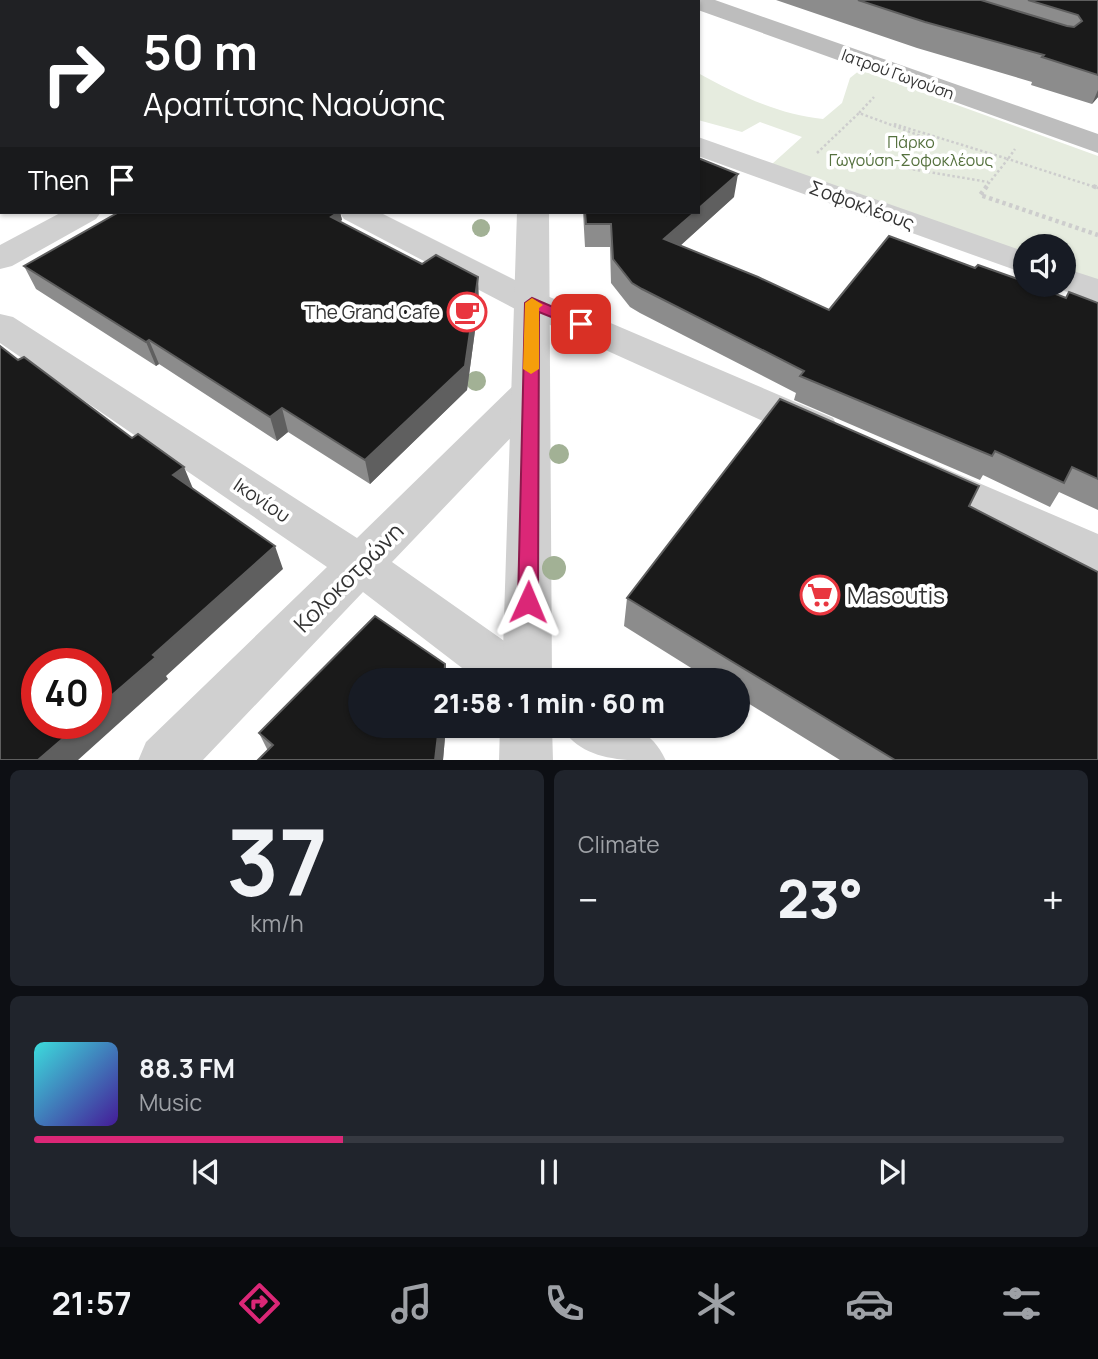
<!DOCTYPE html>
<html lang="en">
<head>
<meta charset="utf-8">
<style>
  body { margin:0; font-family:Manrope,sans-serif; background:#20242c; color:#f1f3f6; height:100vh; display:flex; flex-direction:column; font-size:26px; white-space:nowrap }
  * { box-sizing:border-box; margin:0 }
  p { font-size:23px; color:#9ea1a6 }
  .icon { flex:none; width:38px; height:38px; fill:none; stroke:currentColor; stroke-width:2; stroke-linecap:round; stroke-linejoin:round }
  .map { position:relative; height:760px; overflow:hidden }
  .drawer { display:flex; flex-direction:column; gap:10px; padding:10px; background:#0d0f14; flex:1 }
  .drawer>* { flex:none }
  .banner { position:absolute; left:0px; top:0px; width:700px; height:214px; box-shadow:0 2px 5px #0004; background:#202124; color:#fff; overflow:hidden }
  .buttons { position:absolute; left:1013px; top:234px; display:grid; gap:14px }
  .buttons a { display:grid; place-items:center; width:63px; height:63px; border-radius:50%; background:#171b24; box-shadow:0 2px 5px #0004; font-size:35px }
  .speed { position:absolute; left:21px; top:648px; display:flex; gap:14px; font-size:35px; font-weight:700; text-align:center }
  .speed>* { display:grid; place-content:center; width:91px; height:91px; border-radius:50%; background:#171b24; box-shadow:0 2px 5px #0004; line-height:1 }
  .speed .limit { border:10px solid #d22; background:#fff; color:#111 }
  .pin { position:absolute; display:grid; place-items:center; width:60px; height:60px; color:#fff; margin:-30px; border-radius:14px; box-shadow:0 4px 10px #0006 }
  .me { position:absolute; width:77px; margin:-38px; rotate:1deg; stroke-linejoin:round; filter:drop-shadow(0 0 5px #0008) }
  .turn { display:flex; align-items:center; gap:24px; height:147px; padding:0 28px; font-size:32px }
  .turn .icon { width:91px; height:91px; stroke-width:2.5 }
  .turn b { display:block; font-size:49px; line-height:60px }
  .then { display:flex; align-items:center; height:66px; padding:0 28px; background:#0003; gap:14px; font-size:26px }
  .big { font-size:52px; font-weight:800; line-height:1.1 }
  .drawer .tile { flex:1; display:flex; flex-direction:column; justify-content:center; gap:10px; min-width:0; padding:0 24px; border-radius:10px; background:#20242c }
  .drawer .dial { align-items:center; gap:0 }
  .dial b { font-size:91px; line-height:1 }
  .song { display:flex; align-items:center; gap:21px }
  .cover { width:84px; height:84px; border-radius:10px; background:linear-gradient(135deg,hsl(180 70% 55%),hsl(260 70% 35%)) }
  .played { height:7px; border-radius:4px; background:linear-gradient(90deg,#db2777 30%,#363941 30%) }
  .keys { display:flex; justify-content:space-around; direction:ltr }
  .heat { display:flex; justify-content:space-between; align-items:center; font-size:38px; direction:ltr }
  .drawer .tiles { flex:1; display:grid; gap:10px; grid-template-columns:1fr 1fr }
  .tile:last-child { grid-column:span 2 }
  .trip { position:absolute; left:348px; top:668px; width:402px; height:70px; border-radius:35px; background:#171b24; box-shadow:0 2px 5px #0004; font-weight:800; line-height:70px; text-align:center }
  .menu { display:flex; height:112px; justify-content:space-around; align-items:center; background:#090b0e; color:#9ea1a6 }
  .menu .icon { width:49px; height:49px }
  .menu .active { color:#db2777 }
  .menu b { font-size:32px; color:#f1f3f6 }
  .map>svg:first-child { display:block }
</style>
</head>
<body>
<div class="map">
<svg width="1098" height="761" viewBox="0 0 1098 761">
  <rect width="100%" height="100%" fill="#fff"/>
  <!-- green -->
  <path fill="#e6ecdf" d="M860,70L1098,156V281L1064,269V247H1026L1025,255L772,164L802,137L760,122L742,132L698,120V73C736,94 779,115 823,119L842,103L850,78Z"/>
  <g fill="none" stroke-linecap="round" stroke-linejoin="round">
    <!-- path-far1 -->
    <path stroke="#cdcdcd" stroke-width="2.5" stroke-dasharray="2.5 2.5" stroke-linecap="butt" d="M859,113L874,97
      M894,124L1008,159L1015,149
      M817,153L859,113L929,139L934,136
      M834,156L988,182
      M985,188L1008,159L1098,188"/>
    <!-- path -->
    <path stroke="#cdcdcd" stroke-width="4.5" stroke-dasharray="3.5 3.5" stroke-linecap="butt" d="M987,186L980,195L1098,235
      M1093,186L1098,188"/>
    <!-- minor -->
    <path fill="#d0d0d0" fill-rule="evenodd" d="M292,0H319L321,2H294Z
      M698,137L1026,252V274L698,156Z
      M62,212H101L96,219L12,266L0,269V245Z
      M339,212H379L545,295L833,418L839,429L833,440L819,444L805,440L519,311L344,219Z
      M1064,268L1098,279V302L1052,287L1064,285Z
      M0,314L13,317L357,538L516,383L530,379L544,383L550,393L544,403L392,562L537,664L544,681H479L363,592L202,761H138L146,742L327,567L0,343Z
      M925,460L1098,534V573L910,488L904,476L910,464Z
      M561,726C604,726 646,714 666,761C623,761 581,761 561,726Z"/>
    <!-- tertiary -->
    <path fill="#d0d0d0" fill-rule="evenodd" d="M524,0H548V2H524Z
      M517,212H549L552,681H502Z
      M500,726H552L553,761H499Z"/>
    <!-- secondary -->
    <path fill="#bdbdbd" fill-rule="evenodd" d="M688,0H715L1098,134V153L698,10V2H686Z"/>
  </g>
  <!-- trees -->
  <g fill="#a2b195">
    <circle cx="481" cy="228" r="9"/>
    <circle cx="476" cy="381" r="10"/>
    <circle cx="559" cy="454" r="10"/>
    <circle cx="554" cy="568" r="12"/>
  </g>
  <!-- wall -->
  <path fill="#8c8c8c" d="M776,0H1098V97L1092,104L1031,85L1032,82L917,48Z
    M734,197L680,246L829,310L975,268L1066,298L1098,303V510L1059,492L1050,507L983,475L980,480L794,400L796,393L640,313L630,307L611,283L610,247H585L583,212H698Z
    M119,212H340L342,220L339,222L479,301L467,390L370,484L288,432L277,441L159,364L156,366L36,289L24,266Z
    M969,506L1098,760H840L738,697V681H712L624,626L627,598Z
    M375,616L445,664L448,681H360V726H446L443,760H258L268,751L259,733Z"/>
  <!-- shaded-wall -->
  <path fill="#5f5f5f" d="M2,70V96L0,97V71Z
    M1098,90V97L1092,104Z
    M738,174L734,197L661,263L664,239L695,212H698V209Z
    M324,212H340L342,220L339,222L341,237Z
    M478,277L479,301L467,390L370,484L365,460Z
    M149,340L159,364L156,366L146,342Z
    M282,408L288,432L277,441L270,417Z
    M184,467L194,491L173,475Z
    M275,546L283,569L166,676L168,679L78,760H38L81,723H96V709L153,655Z
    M445,664L448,681H444Z
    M439,726H446L443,760H435Z"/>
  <!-- building -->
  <path fill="#1a1a1a" stroke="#5f5f5f" stroke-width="2" d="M0,0H297L302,2H2V70L0,71Z
    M858,0H981L1067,26L1074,27L1082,21L1078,15L1028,0H1098V75L1042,57L1044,55L925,22Z
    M698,158L738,174L698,209Z
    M119,212H334L337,213L331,217L422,264L436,255L478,277L465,366L365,460L282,408L270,417L149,340L146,342L24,266Z
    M585,212H695L664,239L758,277L829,310L889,236L975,268L978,265L1026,282V285H1033L1066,298L1069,292L1098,303V479L1072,467L1064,483L995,451L992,456L800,376L804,371L642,289L632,283L613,259L611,224H586Z
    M0,346L18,360L24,357L132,438L138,434L184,467L173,475L275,546L153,655L156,657L96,709V663H37V723H81L38,760H0Z
    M780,399L979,486L969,506L1098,572V760H895L627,598Z
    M375,616L445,664L444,681H360V726H439L435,760H258L273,745L259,733Z"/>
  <!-- route -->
  <path fill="#db2777" stroke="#8e194d" stroke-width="2" d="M532,298L586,321L589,324L581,329L539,312L538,602L535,608L528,611L521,608L518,602L525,303Z"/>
  <!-- slow -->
  <path fill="#f59e0b" d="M532,298L543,305L539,308V369L531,374L523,369L525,303Z"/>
  <!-- icons -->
  <defs>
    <symbol id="cafe-ring" viewBox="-11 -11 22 22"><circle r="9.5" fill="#fff" stroke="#e9363f" stroke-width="1.5"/><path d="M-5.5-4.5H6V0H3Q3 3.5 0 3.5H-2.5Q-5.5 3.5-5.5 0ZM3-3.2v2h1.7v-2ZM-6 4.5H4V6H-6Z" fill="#e9363f"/></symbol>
    <symbol id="supermarket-ring" viewBox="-11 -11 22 22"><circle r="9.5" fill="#fff" stroke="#e9363f" stroke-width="1.5"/><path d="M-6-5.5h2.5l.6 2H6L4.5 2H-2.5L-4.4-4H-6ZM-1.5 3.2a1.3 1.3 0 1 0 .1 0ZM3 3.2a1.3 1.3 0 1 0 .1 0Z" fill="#e9363f"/></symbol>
  </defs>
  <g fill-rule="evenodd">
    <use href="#cafe-ring" x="445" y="290" width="44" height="44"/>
    <use href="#supermarket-ring" x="798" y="573" width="44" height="44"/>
  </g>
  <g text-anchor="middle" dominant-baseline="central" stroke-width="7" stroke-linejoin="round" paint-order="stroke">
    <!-- far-street labels -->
    <g font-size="16" fill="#333" stroke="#fff">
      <text transform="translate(898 74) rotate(20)">Ιατρού Γωγούση</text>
    </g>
    <!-- far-park labels -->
    <g font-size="16" fill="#55713e" stroke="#fff">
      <text x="911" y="142">Πάρκο<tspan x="911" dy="18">Γωγούση-Σοφοκλέους</tspan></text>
    </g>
    <!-- street labels -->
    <g font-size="19" fill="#333" stroke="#fff">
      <text transform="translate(862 205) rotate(20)">Σοφοκλέους</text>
      <text transform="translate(262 500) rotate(34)">Ικονίου</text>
    </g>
    <!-- poi labels -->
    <g font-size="19" fill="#333" stroke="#fff" text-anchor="end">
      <text x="440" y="312">The Grand Cafe</text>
    </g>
    <!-- near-street labels -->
    <g font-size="23" fill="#333" stroke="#fff">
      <text transform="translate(348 577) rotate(-45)">Κολοκοτρώνη</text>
    </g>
    <!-- near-poi labels -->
    <g font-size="23" fill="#333" stroke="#fff" text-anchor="start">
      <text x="847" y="595">Masoutis</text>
    </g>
  </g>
</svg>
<div class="buttons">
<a><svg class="icon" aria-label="sound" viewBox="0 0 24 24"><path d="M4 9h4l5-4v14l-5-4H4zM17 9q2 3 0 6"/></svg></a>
</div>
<div class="speed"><div class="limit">40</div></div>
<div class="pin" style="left:581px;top:324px;background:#d93025"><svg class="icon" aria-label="arrive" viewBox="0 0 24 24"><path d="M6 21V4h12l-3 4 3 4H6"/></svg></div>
<svg class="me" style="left:528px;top:602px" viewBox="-20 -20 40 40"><path d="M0-17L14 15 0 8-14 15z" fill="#db2777" stroke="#fff" stroke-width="4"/></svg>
<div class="trip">21:58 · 1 min · 60 m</div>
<div class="banner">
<div class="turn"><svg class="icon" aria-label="right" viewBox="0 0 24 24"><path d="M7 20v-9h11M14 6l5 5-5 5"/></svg><div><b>50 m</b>Αραπίτσης Ναούσης</div></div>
<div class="then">Then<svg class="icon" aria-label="arrive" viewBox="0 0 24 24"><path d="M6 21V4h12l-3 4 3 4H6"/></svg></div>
</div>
</div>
<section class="drawer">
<div class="tiles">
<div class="tile dial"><b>37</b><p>km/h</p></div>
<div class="tile"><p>Climate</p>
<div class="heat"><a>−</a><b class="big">23°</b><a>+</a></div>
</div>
<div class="tile">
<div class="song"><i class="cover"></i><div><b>88.3 FM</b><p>Music</p></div></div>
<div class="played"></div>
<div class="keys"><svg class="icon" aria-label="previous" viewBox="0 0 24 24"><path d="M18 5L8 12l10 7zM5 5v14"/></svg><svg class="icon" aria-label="pause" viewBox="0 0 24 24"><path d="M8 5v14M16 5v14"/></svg><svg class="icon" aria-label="next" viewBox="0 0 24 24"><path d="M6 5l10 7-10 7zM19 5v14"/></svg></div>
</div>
</div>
</section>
<nav class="menu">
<b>21:57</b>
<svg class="icon active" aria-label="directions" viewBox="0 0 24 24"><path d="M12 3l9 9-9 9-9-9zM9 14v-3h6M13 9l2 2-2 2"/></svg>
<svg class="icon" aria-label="music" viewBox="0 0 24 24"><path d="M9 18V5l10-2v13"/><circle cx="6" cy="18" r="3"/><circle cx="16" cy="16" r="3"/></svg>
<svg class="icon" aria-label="phone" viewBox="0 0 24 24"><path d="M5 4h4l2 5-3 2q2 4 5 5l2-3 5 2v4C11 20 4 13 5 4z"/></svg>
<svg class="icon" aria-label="climate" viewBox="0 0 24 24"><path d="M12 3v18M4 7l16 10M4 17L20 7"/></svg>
<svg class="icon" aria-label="car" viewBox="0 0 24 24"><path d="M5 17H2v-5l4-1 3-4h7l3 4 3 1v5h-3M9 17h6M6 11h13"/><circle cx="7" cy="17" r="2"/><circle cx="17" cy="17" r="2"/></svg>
<svg class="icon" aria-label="filters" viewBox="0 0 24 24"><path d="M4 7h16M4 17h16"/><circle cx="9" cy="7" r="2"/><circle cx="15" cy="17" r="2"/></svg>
</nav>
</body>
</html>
